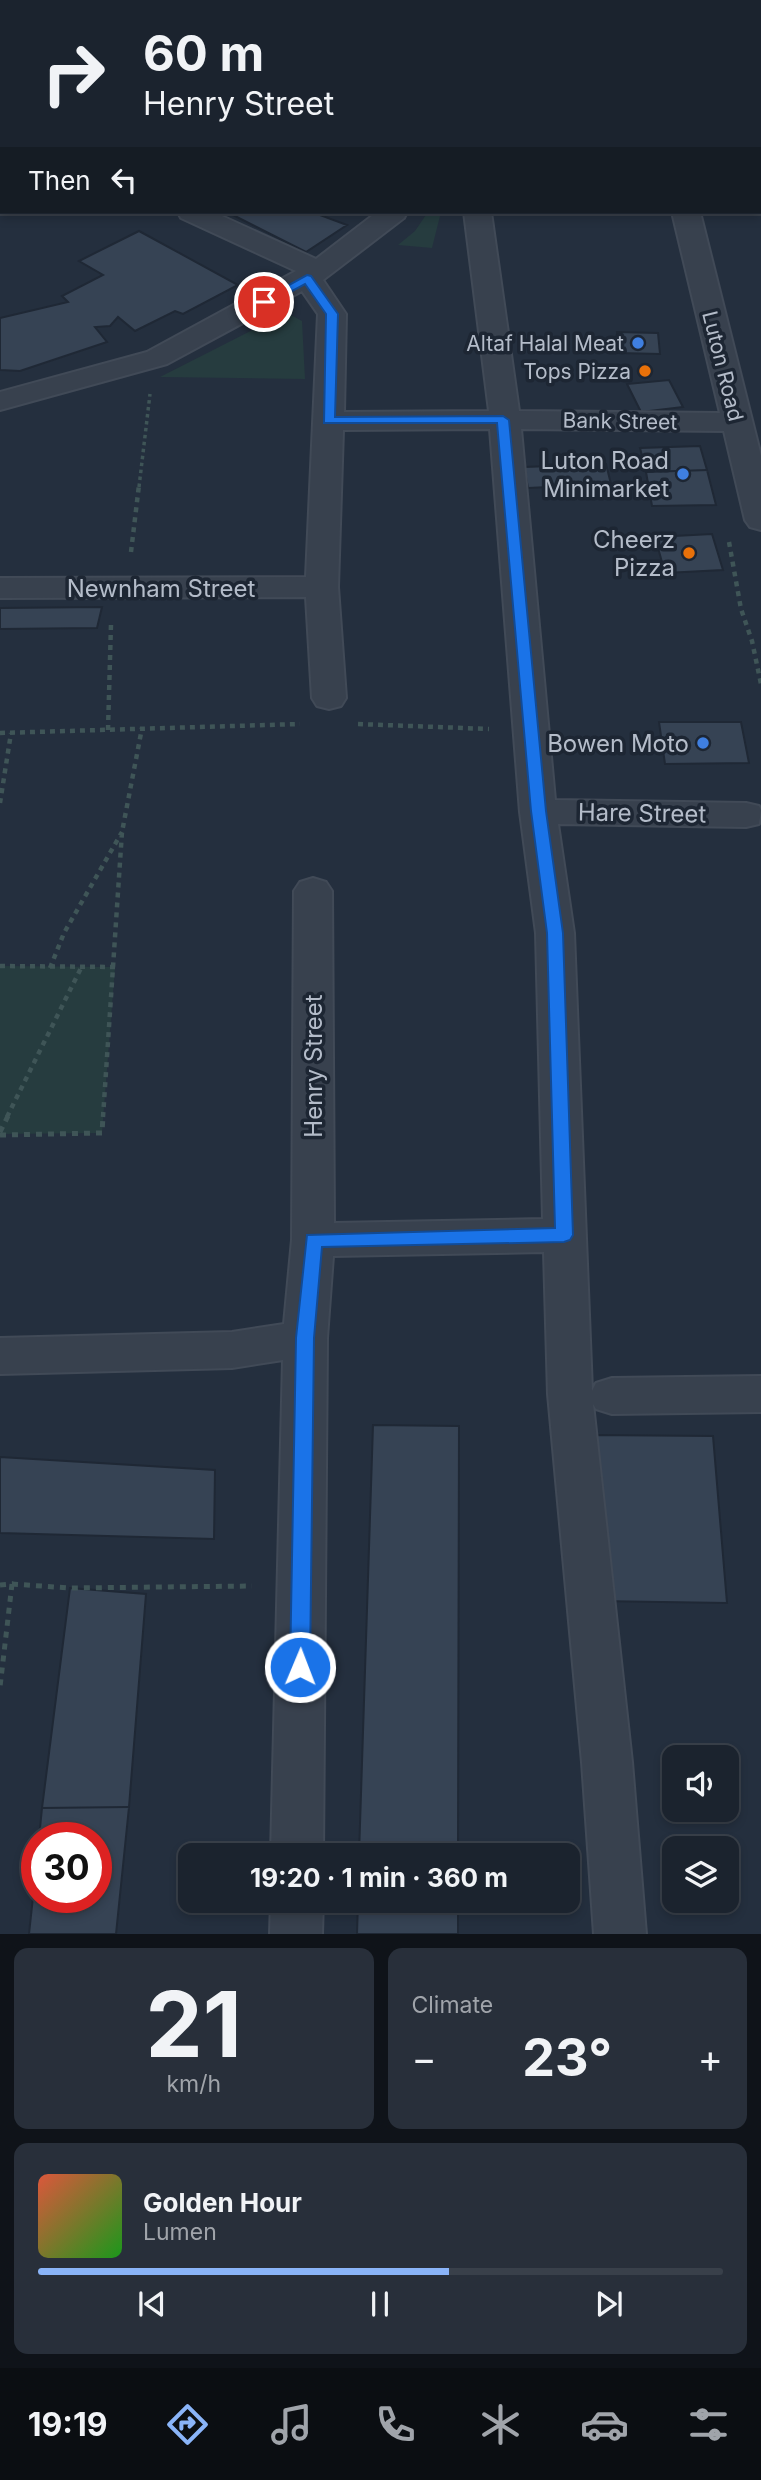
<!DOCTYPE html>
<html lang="en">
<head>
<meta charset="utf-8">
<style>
  body { margin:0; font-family:Inter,sans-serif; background:#282f3a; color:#f1f3f6; height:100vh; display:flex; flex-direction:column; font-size:26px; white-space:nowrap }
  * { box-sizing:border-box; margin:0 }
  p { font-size:23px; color:#a0a4aa }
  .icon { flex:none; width:38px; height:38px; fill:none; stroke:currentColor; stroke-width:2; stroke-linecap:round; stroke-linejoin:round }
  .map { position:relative; height:1934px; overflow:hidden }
  .sheet { display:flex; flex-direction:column; gap:14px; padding:14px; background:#0f1319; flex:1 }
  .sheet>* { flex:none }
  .guide { position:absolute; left:0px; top:0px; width:761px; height:214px; box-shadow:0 4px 10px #0003,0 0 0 2px #39404a; background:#1b232e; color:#f1f3f6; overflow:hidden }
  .tools { position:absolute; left:662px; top:1745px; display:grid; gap:14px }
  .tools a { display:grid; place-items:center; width:77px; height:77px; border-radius:14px; background:#1b232e; box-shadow:0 4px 10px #0003,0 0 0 2px #39404a; font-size:35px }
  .speed { position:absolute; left:21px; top:1822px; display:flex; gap:14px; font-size:35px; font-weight:700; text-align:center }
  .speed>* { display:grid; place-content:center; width:91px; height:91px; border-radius:50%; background:#1b232e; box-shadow:0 4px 10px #0003,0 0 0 2px #39404a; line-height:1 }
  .speed .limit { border:10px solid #d22; background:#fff; color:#111 }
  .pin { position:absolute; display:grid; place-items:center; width:60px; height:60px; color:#fff; margin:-30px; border:4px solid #fff; border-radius:50%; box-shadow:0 2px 7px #0007 }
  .me { position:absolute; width:77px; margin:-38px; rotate:1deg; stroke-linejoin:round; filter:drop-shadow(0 0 5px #0008) }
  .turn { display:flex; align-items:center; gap:24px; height:147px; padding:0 28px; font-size:32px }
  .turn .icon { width:91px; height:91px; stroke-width:2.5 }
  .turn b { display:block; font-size:49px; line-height:60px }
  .then { display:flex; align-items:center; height:66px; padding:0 28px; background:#0003; gap:14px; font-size:26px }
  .big { font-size:52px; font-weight:700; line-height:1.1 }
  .sheet .card { flex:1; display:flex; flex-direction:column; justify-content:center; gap:10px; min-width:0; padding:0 24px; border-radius:14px; background:#282f3a }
  .sheet .dial { align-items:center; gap:0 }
  .dial b { font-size:91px; line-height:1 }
  .song { display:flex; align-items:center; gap:21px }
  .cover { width:84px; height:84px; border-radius:10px; background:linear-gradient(135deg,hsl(10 70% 55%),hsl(120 70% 35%)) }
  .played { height:7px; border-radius:4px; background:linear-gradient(90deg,#8ab4f8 60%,#39404a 60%) }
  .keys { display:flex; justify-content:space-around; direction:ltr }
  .heat { display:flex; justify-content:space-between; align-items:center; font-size:38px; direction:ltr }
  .sheet .tiles { flex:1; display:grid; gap:14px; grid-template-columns:1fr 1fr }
  .card:last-child { grid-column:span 2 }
  .trip { position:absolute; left:178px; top:1843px; width:402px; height:70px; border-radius:14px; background:#1b232e; box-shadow:0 4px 10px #0003,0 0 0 2px #39404a; font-weight:700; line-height:70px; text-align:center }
  .tabs { display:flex; height:112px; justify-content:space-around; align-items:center; background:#0b0e12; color:#a0a4aa }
  .tabs .icon { width:49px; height:49px }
  .tabs .active { color:#8ab4f8 }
  .tabs b { font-size:32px; color:#f1f3f6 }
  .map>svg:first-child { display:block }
</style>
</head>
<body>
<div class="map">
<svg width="761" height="1934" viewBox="0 0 761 1934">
  <rect width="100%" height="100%" fill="#242f3e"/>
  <!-- green -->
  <path fill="#263c3f" d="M148,0H518L158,2Z
    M428,212H441L432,248L398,245L415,231Z
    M289,314L302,321L305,379L160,377L278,317Z
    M0,966L115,967L102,1133L0,1134Z"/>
  <!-- building -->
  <path fill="#364354" stroke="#1f2835" stroke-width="2" d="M227,212H312L347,225L306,252Z
    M139,231L238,285L183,314L175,311L135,331L118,317L110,326L95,327L107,342L20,371L0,370V318L68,302L62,296L103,275L79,261Z
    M617,332L658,333L660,354L618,353Z
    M669,380L683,407L641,412L627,384Z
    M700,446L707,470L646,472L640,448Z
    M606,464L611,484L528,488L524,467Z
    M707,470L716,505L652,506L646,472Z
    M712,534L723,570L665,573L655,537Z
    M102,607L97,628L0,629V608Z
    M659,722H741L749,763L665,764Z
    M373,1425L459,1426L458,1855H359Z
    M590,1435L713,1436L727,1603L597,1601Z
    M0,1457L215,1470L214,1539L0,1533Z
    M70,1588L146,1594L129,1807L42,1808Z
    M129,1807L116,1934H29L37,1860V1897H96V1838H39L42,1808Z
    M358,1900H458V1934H357Z"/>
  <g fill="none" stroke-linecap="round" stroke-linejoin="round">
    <defs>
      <path id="minor" d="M519,0H543V2H519Z
        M0,52H2V68H0Z
        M178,212H213L316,259L377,212H407L404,218L323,280L346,314L344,412L489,411L464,212H491L519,411L720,413L672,212H700L761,456V530L750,527L745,520L724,431L521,429L555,800L746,803L759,806L761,810L759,824L746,827L558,824L574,933L592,1391L596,1383L612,1378L761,1376V1412L612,1414L596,1409L593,1404L632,1762L646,1934H594L582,1762L548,1394L544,1252L333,1256L327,1338L323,1855H271L283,1360L232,1368L0,1374V1338L232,1332L284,1324L292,1240L294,891L300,882L313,878L326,882L332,891L334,1223L543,1219L536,933L520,812L490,429L343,430L338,587L346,698L341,706L329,709L317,706L312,698L306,597L0,598V578L306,577L318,314L302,291L167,364L0,410V392L147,352L296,271L181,218Z
        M271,1900H323L322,1934H270Z"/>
      <path id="major" d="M668,0H696L697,2H669Z
        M760,23H761V37H760Z"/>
    </defs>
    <!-- minor casing -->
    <use href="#minor" stroke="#414a57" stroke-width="4"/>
    <!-- major casing -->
    <use href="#major" stroke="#414a57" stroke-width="4"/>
    <!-- path-far2 -->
    <path stroke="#3f5557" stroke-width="3.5" stroke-dasharray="3.5 3.5" stroke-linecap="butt" d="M139,487L150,394"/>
    <!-- path-far1 -->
    <path stroke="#3f5557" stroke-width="4.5" stroke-dasharray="5 5" stroke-linecap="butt" d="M729,542L741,609L752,641L761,684
      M131,552L139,485
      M358,724L489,729
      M108,730L111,624
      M0,733L300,724
      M0,803L11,733
      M0,966L115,967
      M50,968L64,933L122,832
      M7,1117L81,968
      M103,1117L122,832L142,728"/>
    <!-- path -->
    <path stroke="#3f5557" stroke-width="5" stroke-dasharray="6 6" stroke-linecap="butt" d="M0,1132L8,1116
      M0,1135L102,1133L103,1116
      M12,1584L70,1588L252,1586
      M0,1585L12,1584L0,1687"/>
    <!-- minor -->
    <use href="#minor" fill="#38414e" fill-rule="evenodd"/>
    <!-- major -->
    <use href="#major" fill="#56606e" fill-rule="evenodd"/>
  </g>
  <!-- route -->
  <path fill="#1a73e8" stroke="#114b97" stroke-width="2" d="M307,275L311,276L338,314L335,417L503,416L509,420L546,811L563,933L573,1235L570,1240L564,1242L322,1247L314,1338L310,1667L307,1673L300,1676L293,1673L290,1667L296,1338L307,1235L555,1228L547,933L531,811L497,423H324L326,314L305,284L268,304L258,302Z"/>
  <!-- markers -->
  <g fill="#3f7fe0" stroke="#1d2633" stroke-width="2.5">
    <circle cx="638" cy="343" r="7"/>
    <circle cx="683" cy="474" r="7"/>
    <circle cx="703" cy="743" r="7"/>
  </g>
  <g fill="#e8710a" stroke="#1d2633" stroke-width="2.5">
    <circle cx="645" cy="371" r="7"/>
    <circle cx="689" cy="553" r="7"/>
  </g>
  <g text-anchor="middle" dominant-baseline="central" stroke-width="7" stroke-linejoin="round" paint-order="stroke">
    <!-- far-poi labels -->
    <g font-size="21" fill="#b4bcc9" stroke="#1d2633" text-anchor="end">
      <text x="624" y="343">Altaf Halal Meat</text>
      <text x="631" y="371">Tops Pizza</text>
    </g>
    <!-- far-street labels -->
    <g font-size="21" fill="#b4bcc9" stroke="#1d2633">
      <text transform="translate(723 366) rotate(76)">Luton Road</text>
      <text transform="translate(620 421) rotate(1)">Bank Street</text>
    </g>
    <!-- poi labels -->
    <g font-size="24" fill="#b4bcc9" stroke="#1d2633" text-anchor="end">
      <text x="669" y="460">Luton Road<tspan x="669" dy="28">Minimarket</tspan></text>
      <text x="675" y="539">Cheerz<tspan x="675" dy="28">Pizza</tspan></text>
      <text x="689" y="743">Bowen Moto</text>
    </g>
    <!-- street labels -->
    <g font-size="24" fill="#b4bcc9" stroke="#1d2633">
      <text x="161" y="588">Newnham Street</text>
      <text transform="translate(642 813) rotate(1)">Hare Street</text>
      <text transform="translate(313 1066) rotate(-90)">Henry Street</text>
    </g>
  </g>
</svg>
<div class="tools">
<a><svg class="icon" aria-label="sound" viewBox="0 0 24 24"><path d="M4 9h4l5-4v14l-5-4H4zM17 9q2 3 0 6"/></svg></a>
<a><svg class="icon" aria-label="layers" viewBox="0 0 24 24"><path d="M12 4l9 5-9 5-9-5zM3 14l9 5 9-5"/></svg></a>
</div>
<div class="speed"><div class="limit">30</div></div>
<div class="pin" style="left:264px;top:302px;background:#d93025"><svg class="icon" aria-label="arrive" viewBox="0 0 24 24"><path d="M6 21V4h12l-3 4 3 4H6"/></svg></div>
<svg class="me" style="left:300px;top:1667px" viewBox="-20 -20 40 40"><circle r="17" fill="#1a73e8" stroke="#fff" stroke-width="3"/><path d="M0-11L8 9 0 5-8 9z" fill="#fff"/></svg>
<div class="trip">19:20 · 1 min · 360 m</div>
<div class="guide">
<div class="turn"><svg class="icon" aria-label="right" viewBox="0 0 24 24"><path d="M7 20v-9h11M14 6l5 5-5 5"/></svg><div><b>60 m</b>Henry Street</div></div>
<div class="then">Then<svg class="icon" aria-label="left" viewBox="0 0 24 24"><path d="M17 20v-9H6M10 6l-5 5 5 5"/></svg></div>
</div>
</div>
<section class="sheet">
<div class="tiles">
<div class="card dial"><b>21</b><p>km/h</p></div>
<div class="card"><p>Climate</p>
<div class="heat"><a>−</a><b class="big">23°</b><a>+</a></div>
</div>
<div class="card">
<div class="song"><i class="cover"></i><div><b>Golden Hour</b><p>Lumen</p></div></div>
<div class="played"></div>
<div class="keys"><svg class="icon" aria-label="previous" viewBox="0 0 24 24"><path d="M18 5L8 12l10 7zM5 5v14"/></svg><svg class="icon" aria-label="pause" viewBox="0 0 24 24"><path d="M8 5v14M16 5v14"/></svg><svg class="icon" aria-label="next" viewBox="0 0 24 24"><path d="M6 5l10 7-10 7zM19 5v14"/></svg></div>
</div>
</div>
</section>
<nav class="tabs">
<b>19:19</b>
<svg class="icon active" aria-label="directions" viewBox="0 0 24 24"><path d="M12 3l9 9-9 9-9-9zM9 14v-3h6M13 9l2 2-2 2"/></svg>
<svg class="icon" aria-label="music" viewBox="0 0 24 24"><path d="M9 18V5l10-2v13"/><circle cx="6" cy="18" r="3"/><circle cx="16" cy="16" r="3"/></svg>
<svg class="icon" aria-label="phone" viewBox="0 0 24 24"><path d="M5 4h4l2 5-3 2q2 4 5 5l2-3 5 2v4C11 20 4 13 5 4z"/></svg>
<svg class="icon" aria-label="climate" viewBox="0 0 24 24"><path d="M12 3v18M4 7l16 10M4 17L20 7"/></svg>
<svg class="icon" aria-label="car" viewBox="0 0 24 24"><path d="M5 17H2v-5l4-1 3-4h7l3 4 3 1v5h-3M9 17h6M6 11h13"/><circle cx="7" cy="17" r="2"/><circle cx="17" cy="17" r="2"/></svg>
<svg class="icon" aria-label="filters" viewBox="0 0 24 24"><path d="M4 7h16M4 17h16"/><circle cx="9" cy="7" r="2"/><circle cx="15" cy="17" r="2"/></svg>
</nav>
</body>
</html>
